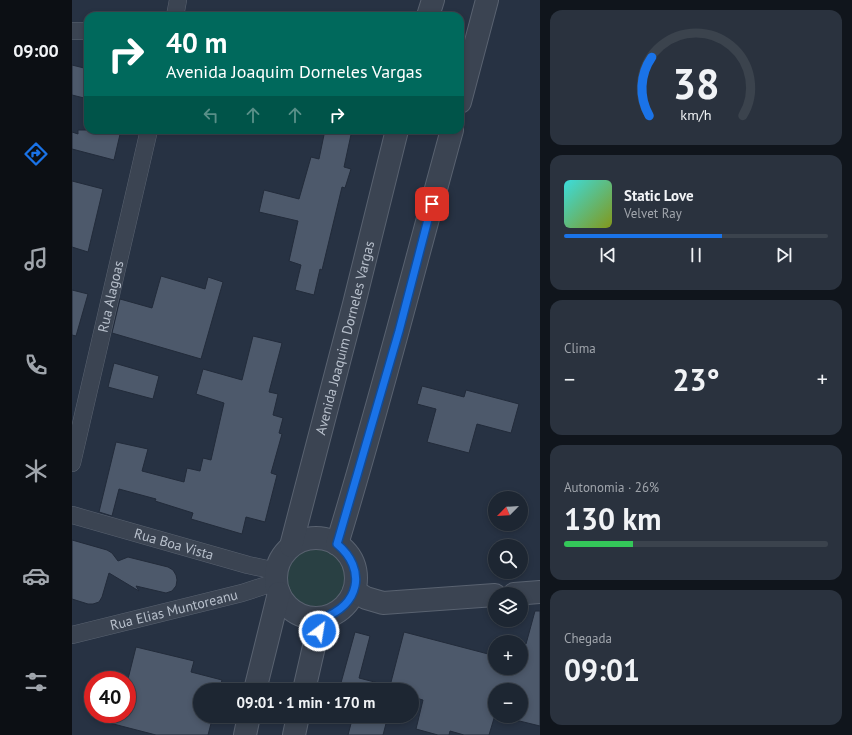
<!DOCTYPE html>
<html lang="pt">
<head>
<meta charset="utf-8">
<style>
  body { margin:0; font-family:"PT Sans",sans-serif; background:#2a323e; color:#f1f3f6; height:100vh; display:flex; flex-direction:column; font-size:15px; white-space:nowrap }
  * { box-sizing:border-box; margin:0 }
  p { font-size:13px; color:#a0a5ac }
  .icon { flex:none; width:22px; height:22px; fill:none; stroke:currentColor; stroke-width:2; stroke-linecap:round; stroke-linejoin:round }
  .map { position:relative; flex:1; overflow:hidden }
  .sheet { display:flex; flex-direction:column; gap:10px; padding:10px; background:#10151c; width:312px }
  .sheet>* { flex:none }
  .guide { position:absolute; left:12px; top:12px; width:380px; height:122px; border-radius:12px; box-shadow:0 2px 6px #0003,0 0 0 1px #3b434d; background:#00695c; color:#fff; overflow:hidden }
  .needle { width:26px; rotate:246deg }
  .tools { position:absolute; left:416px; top:491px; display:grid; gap:8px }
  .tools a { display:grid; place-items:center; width:40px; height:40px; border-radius:50%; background:#1d2632; box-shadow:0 2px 6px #0003,0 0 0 1px #3b434d; font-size:20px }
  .speed { position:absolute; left:12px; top:671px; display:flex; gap:8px; font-size:20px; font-weight:700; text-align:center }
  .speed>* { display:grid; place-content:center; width:52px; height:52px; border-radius:50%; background:#1d2632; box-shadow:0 2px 6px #0003,0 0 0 1px #3b434d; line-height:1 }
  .speed .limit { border:6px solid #d22; background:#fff; color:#111 }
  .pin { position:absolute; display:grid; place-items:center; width:34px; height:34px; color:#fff; margin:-17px; border-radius:8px; box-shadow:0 2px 6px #0006 }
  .me { position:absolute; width:44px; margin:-22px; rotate:31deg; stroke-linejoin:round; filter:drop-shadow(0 0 3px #0008) }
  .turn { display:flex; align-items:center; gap:14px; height:84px; padding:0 16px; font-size:18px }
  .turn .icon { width:52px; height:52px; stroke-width:2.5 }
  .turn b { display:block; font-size:28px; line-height:34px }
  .lanes { display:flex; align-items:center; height:38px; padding:0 16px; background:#0003; justify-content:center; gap:20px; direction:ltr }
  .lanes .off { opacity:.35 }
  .big { font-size:30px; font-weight:700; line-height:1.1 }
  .sheet .widget { flex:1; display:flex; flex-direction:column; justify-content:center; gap:6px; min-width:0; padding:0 14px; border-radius:12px; background:#2a323e }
  .sheet .dial { align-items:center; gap:0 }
  .dial svg { height:104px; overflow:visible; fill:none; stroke:#3b434d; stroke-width:7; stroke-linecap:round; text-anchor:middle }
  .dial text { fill:#f1f3f6; stroke:none }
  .song { display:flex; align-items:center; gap:12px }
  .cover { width:48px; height:48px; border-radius:6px; background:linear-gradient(135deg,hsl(180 70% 55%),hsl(70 70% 35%)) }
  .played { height:4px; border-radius:2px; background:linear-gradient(90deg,#1a73e8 60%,#3b434d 60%) }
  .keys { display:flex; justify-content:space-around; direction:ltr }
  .heat { display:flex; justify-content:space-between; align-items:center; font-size:22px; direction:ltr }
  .charge { height:6px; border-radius:3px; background:linear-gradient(90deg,#34c759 26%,#3b434d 0) }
  .trip { position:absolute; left:121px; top:683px; width:226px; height:40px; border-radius:20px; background:#1d2632; box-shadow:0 2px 6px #0003,0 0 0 1px #3b434d; font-weight:700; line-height:40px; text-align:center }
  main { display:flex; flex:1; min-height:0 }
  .tabs { display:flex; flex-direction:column; width:72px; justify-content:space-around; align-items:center; background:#0c0f14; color:#a0a5ac }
  .tabs .icon { width:28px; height:28px }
  .tabs .selected { color:#1a73e8 }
  .tabs b { font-size:18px; color:#f1f3f6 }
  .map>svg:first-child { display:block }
</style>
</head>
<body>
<main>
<nav class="tabs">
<b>09:00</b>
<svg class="icon selected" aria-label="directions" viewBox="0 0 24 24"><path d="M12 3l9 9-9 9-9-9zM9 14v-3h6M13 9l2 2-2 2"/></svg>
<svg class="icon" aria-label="music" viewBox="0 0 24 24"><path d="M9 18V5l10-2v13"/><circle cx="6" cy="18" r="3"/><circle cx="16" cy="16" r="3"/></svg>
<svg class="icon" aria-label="phone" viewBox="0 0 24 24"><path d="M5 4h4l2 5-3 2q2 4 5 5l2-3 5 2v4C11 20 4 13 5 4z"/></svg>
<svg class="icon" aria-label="climate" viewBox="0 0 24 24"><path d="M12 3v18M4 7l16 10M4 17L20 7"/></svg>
<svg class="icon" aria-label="car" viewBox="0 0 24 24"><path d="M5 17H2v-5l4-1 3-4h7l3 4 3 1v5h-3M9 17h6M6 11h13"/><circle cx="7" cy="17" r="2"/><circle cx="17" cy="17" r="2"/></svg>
<svg class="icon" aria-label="filters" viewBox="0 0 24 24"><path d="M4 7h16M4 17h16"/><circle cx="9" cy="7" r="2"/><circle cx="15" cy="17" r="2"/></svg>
</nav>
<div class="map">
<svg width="468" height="735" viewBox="0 0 468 735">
  <rect width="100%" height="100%" fill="#273243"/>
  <!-- green -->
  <path fill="#294043" d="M211 578a32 32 0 1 1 64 0a32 32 0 1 1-64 0Z"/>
  <!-- building -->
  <path fill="#4d596b" stroke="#222b3a" d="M0,65L16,69V99L0,95Z
    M6,130H49L42,160L0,149V132L6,134Z
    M253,130H280L272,167L279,169L273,188L270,187L250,270L248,269L242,295L223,290L229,265L217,261L226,221L187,212L192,190L227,199L239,157L247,159Z
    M0,181L31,189L16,252L0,247Z
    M89,276L133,289L136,277L151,282L129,359L40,333L48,299L80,308Z
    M0,290L16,294L4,336L0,335Z
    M181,336L210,343L197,392L206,394L201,415L211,418L207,433L210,434L199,473L205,475L193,522L174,517L170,534L119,519L121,513L83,501L84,499L47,489L40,516L27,512L44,442L76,449L70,471L112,482L115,468L128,471L131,458L139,460L152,403L124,394L131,369L170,380Z
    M42,363L87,376L81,399L36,387Z
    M350,386L392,397L394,390L447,404L439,433L405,424L397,453L355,442L364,409L345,404Z
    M0,540L35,550L40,553L46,561L56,557L96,567L101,570L104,575L105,580L104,586L100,591L94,593L64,586L67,591L37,573L30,597L27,602L21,604H16L0,599Z
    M463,611H468V726L427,716H449V690H423V715L417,735H392L378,731L377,735H366L344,729L351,700L340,697V690H267L283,632L298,636L287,678L318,686L332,632L420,655L424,637L445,642H423V668H449V643L454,644Z
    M64,647L122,661L119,672L150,680L147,690H128V716H141L136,735H84L22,719L23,714H55V683Z
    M281,716H316L311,735H276Z"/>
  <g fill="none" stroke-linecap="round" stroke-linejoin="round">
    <defs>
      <g id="minor">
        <path d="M103,16L106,0"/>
        <path d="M0,31H16"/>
        <path id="s1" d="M0,463L77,130"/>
        <path id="s2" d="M0,515L176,565L204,571"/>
        <path id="s3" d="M0,635L170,593L204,582"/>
      </g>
      <g id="tertiary">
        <path d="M356,16L361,0"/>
        <path d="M388,102L415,0"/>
        <circle cx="244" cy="578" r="40"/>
        <path d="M265,544C307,407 342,268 380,130"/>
        <path id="s4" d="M219,546L282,304L325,130"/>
        <path d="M282,591L294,598L311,603L423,595"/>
        <path d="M442,594L468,592"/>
        <path d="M183,690L207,593"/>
        <path d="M232,690L243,642L250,618"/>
        <path d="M173,735L177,716"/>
        <path d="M222,735L226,716"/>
      </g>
    </defs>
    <!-- minor casing -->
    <use href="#minor" stroke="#596270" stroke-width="18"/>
    <!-- tertiary casing -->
    <use href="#tertiary" stroke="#596270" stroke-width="24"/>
    <!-- minor -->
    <use href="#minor" stroke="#3b4452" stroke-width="17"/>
    <!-- tertiary -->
    <use href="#tertiary" stroke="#3b4452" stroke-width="22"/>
  </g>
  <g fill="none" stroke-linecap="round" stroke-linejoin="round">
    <defs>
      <path id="route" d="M247,631L250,618C288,606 295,569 265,544L327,331L360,204"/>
    </defs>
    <!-- route casing -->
    <use href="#route" stroke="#114b97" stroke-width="10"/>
    <!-- route -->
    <use href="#route" stroke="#1a73e8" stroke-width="7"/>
  </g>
  <g text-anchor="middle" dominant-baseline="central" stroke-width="4" stroke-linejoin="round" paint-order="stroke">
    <!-- street labels -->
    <g font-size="14" fill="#b8c0cc" stroke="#202938">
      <text stroke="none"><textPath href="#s1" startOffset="171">Rua Alagoas</textPath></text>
      <text stroke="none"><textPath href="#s4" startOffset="215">Avenida Joaquim Dorneles Vargas</textPath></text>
      <text stroke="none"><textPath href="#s2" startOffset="106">Rua Boa Vista</textPath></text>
      <text stroke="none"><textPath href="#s3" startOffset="105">Rua Elias Muntoreanu</textPath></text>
    </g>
  </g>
</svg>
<div class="tools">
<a><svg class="needle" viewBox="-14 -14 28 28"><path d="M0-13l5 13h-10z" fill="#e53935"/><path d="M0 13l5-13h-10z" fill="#a0a5ac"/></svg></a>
<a><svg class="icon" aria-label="search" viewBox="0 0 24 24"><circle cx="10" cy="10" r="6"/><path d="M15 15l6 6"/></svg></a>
<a><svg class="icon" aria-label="layers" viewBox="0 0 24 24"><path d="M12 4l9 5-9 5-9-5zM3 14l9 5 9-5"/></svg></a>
<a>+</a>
<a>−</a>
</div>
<div class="speed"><div class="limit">40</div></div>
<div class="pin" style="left:360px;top:204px;background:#d93025"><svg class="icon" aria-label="arrive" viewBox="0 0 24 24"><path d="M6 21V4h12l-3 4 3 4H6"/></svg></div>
<svg class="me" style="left:247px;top:631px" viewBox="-20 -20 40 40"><circle r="17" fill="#1a73e8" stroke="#fff" stroke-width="3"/><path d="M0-11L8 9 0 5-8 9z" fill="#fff"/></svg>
<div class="trip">09:01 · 1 min · 170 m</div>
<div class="guide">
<div class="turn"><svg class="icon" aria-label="right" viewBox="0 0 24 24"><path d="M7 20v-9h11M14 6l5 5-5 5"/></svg><div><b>40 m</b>Avenida Joaquim Dorneles Vargas</div></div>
<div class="lanes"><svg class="icon off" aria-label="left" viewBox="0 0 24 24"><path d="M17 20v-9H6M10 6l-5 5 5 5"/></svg><svg class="icon off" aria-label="ahead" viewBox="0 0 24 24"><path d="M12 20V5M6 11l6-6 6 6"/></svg><svg class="icon off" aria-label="ahead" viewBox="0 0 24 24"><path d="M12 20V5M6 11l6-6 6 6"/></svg><svg class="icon" aria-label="right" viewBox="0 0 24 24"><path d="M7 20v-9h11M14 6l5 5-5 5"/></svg></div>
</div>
</div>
<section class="sheet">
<div class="widget dial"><svg viewBox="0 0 100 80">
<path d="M14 69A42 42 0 1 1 86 69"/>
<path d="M14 69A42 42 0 0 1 16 24" stroke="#1a73e8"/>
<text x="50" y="56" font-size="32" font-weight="700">38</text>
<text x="50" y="72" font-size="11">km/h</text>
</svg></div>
<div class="widget">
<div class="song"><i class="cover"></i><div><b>Static Love</b><p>Velvet Ray</p></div></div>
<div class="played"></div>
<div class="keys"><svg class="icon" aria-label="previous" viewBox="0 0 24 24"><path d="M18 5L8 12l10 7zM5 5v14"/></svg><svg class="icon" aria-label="pause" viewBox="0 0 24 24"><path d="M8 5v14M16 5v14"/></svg><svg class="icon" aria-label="next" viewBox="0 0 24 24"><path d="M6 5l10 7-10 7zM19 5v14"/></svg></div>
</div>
<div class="widget"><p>Clima</p>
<div class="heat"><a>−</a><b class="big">23°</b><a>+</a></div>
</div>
<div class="widget"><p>Autonomia · 26%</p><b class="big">130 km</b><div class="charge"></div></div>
<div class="widget"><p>Chegada</p><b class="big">09:01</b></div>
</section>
</main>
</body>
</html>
